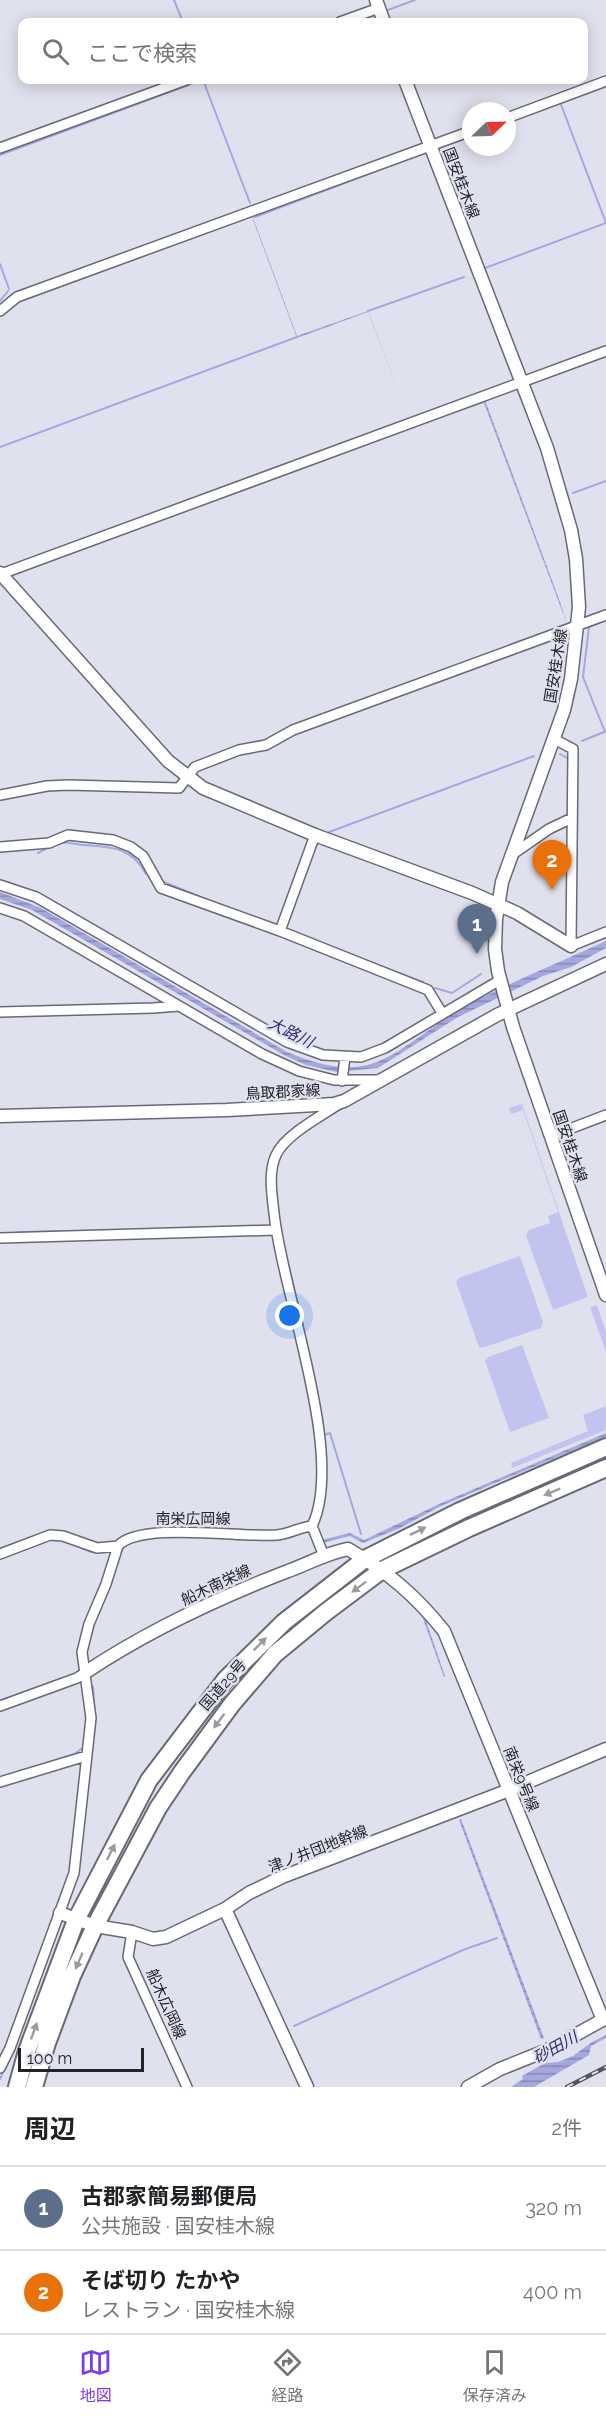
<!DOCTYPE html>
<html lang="ja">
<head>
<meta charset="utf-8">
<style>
  body { margin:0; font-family:Raleway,"Noto Sans JP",sans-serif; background:#f2f2f2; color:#202124 }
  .compass { position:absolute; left:462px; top:102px; width:54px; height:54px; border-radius:50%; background:#fff; box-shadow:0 3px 15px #0003; rotate:67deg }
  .scale { position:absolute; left:18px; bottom:15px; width:126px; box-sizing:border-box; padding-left:6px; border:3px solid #222227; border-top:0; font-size:16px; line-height:21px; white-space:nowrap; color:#222227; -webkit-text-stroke:4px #e0e1ee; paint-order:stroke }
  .you { position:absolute; left:290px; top:1316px; width:21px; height:21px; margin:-15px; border:4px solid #fff; border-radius:50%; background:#1a73e8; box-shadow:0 0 0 9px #1a73e833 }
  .badge { display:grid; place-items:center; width:39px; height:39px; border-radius:50%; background:#7c3aed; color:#fff; font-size:20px; font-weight:700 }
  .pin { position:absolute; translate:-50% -50px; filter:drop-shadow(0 2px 3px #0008) }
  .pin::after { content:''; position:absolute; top:32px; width:21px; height:18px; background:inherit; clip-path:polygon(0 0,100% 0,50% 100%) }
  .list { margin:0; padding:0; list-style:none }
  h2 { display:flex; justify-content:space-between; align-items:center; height:78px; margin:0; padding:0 24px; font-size:26px }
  h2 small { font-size:20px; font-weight:400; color:#757577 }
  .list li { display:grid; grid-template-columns:39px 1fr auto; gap:18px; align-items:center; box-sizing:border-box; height:84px; padding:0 24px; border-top:2px solid #e0e0e0 }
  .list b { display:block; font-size:22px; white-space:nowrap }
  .list p { margin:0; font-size:20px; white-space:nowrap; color:#757577 }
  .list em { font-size:20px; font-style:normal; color:#757577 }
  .icon { flex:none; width:33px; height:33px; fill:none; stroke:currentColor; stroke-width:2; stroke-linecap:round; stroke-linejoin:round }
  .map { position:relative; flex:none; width:606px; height:2087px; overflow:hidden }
  .search { position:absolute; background:#fff; box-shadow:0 3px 15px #0003; left:18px; right:18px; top:18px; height:66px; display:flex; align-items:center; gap:15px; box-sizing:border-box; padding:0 21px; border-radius:12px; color:#757577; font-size:22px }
  .sheet { height:246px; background:#fff }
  nav { display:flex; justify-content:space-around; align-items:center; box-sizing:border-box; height:84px; border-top:2px solid #e0e0e0; background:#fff; font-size:16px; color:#757577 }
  nav a { display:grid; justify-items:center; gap:3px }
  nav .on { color:#7c3aed }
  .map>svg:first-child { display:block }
  .grass { fill:#c2c4ef }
  .water { fill:url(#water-rules) }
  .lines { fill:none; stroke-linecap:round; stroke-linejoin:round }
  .stream { stroke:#a5a7df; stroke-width:2 }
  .street-casing { stroke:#686975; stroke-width:12 }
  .secondary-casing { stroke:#686975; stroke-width:15 }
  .highway-casing { stroke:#686975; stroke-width:20 }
  .street { stroke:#fff; stroke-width:9 }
  .secondary { stroke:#fff; stroke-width:12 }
  .highway { stroke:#fff; stroke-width:16 }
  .rail-casing { stroke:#53535a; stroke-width:4.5 }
  .rail { stroke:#e0e1ee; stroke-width:2; stroke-dasharray:7; stroke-linecap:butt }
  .oneway { fill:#9c9c9e }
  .labels { text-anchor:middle; stroke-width:5; stroke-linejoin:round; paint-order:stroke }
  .street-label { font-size:15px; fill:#222227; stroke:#e0e1ee }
  .water-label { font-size:16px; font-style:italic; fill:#332c6f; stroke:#e0e1ee }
</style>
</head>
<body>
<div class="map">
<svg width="606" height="2087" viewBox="0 0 606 2087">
  <defs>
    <pattern id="water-rules" width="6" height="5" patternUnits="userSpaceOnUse" patternTransform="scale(1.5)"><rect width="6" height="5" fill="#a5a7df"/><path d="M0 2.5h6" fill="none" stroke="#8688b5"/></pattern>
  </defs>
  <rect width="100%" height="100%" fill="#e0e1ee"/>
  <path class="grass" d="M522,1104L588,1297L553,1310L526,1236L529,1230L550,1223L548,1216L558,1212L523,1110L511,1114L509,1108Z
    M520,1256L543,1322L541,1328L482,1348L479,1347L456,1282L459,1278Z
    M597,1305L606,1332V1352L590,1307Z
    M522,1345L549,1418L510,1432L485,1361L488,1357Z
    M606,1406V1430L512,1468L511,1463L588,1431L583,1415Z
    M606,1456V1463L493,1512L448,1528L405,1549L403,1546L448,1522Z"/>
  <path class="water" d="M252,215L297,336L368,311L409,419L368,312L297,338L252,217L13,305L34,295Z
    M485,400L559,599L567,624L484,403L410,428Z
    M0,892L41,908L287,1052C312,1062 340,1072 367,1065C396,1059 431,1026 457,1011C505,984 556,964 606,941V948L571,967L543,976L458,1017L378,1068L337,1072L306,1065L284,1055L32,910L0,899Z
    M384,1084L378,1090C355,1103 289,1135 280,1159C273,1178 278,1205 280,1224C275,1204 270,1169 283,1151C302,1125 355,1102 384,1084Z
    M269,1223L241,1228L0,1234L20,1231L242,1227Z
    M606,1433V1436L602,1438L441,1506L400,1528L363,1543L350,1536L322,1543L321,1540L350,1533L364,1540L439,1504Z
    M400,1594L424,1615L445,1676L444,1677L422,1616Z
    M461,1819L544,2038L541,2039L459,1820Z
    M606,2035V2038L591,2046L589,2055L534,2087H511L523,2079L522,2076L545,2063L558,2062L573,2056L592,2042Z"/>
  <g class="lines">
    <path class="stream" d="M174,0L183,22
      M388,10L415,0
      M355,22L370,17
      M203,80L250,203
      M560,102L606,223
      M441,147L471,136
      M0,155L202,80
      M255,217L421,154
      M0,264L9,289
      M485,268L606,223
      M0,301L8,291
      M368,311L464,277
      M0,447L297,337
      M573,493L606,481
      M605,732L583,677L589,627L606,620
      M582,741L604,732
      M560,754L567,758
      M329,832L534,756
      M60,843C68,842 75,844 84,845C112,847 132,847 146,874
      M38,853L49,847
      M164,882L220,905
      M357,957L423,982
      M435,988L452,993L481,974
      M165,1011H181
      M283,1241L303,1326
      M322,1420L324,1435L330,1433L361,1534
      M73,1544L91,1552H101
      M352,1603L358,1599
      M93,1687L95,1717
      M19,1772L75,1754L81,1749
      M294,2026L463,1950L497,1938
      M0,2079L17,2041"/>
    <defs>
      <path id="street" d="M340,22L379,8
        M507,118L606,81
        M0,148L186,80
        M0,311L17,297L471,131
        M1,574L606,351
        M554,739L573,749L571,946L606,932
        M0,795L47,786L68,785L179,788L195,767L239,750L266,745L293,730L606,615
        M0,847L49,843L68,835L113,840L131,847L143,856L161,888L280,931L428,990L442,1013
        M510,856L549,829L572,818
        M0,885L36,897L287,1042L323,1055L361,1057L385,1048L500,980
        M0,908L24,916L262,1054L299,1071L334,1080H379
        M280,931L315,835
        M0,1012L153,1008L179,1006
        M342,1081L345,1057
        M551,1136L606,1115
        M0,1238L276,1230
        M312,1526L324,1556
        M0,1554L50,1535L63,1536L97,1548L118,1546
        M0,1706L77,1678L86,1672
        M0,1782L86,1756
        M132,1932L128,1957L187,2087
        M0,2068L10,2048L74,1873L91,1718L82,1652L89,1624L106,1584L118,1546C140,1521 242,1538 277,1535C289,1534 300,1527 312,1526C346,1455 282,1293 274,1213C272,1195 268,1172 276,1155C285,1135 321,1116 339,1104"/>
      <path id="secondary" d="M376,0L384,22
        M405,80L547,448L571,530L576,559L579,607L571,679L564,710L502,882L496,919L495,949L498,971L513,1027L606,1295
        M0,573L168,761L203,788L315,835L472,893L517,913L571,946
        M0,1116L227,1110L334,1104L344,1101L497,1015L606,964
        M86,1672C149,1630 218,1598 288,1571C308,1564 326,1553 348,1549C388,1572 415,1595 444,1631L603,2020
        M60,1913L95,1926L132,1932L153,1939L166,1937L225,1909
        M307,2087L225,1909L249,1893L282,1877L509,1790L606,1749
        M468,2087L500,2069L550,2049L606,2018"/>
      <path id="highway" d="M17,2087L27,2051L76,1920L149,1780L225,1680L284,1622L365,1559L460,1511L606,1447
        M34,2087L47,2043L72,1976L95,1926L158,1808L182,1772L232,1704L275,1654L326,1612L382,1570L469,1528L606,1468"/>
    </defs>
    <use href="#street" class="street-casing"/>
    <use href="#secondary" class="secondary-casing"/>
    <use href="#highway" class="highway-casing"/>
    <use href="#street" class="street"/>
    <use href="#secondary" class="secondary"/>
    <use href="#highway" class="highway"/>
    <defs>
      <path id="rail" d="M567,2087L606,2067"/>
    </defs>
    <use href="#rail" class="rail-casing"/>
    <use href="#rail" class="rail"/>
  </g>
  <defs><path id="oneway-solid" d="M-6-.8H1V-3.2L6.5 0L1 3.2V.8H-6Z" transform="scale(1.5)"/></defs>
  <g class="oneway">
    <use href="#oneway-solid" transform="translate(552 1492) rotate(157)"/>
    <use href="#oneway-solid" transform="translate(418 1531) rotate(-26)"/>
    <use href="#oneway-solid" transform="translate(359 1587) rotate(143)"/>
    <use href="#oneway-solid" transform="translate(260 1644) rotate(-45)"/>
    <use href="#oneway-solid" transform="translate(219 1721) rotate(127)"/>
    <use href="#oneway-solid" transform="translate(111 1852) rotate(-63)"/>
    <use href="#oneway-solid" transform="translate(79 1961) rotate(114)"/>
    <use href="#oneway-solid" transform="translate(34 2031) rotate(-70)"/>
  </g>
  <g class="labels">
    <g class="street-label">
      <text transform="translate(461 183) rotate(69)" y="5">国安桂木線</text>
      <text transform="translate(556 666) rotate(-81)" y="5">国安桂木線</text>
      <text transform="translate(283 1092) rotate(-3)" y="5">鳥取郡家線</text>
      <text transform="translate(570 1146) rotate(71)" y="5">国安桂木線</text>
      <text x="193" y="1524">南栄広岡線</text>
      <text transform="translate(216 1585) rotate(-25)" y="5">船木南栄線</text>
      <text transform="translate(223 1685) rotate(-49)" y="5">国道29号</text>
      <text transform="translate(521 1779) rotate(68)" y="5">南栄9号線</text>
      <text transform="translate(318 1849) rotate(-21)" y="5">津ノ井団地幹線</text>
      <text transform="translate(166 2004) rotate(66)" y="5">船木広岡線</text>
    </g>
    <g class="water-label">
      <text transform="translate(291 1032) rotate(26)" y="6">大路川</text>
      <text transform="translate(555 2047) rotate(-29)" y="6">砂田川</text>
    </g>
  </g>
</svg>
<svg class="compass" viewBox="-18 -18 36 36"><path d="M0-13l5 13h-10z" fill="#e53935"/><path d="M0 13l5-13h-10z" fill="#757577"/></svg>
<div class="scale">100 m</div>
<div class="you"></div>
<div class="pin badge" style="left:477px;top:954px;background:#5c6f8a">1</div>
<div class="pin badge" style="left:552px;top:890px;background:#e8710a">2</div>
<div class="search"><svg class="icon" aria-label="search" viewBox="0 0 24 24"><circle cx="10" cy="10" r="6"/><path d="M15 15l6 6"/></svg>ここで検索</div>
</div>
<section class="sheet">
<h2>周辺<small>2件</small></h2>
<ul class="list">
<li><span class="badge" style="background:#5c6f8a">1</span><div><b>古郡家簡易郵便局</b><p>公共施設 · 国安桂木線</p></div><em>320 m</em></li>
<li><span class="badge" style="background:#e8710a">2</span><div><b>そば切り たかや</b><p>レストラン · 国安桂木線</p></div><em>400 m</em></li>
</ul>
</section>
<nav>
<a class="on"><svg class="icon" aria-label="map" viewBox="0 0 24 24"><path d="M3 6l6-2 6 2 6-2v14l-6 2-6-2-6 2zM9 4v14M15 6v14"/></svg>地図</a>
<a><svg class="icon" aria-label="directions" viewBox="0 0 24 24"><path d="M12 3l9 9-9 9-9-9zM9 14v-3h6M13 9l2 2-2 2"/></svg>経路</a>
<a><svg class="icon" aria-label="saved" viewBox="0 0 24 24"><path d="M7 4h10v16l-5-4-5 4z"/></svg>保存済み</a>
</nav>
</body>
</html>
